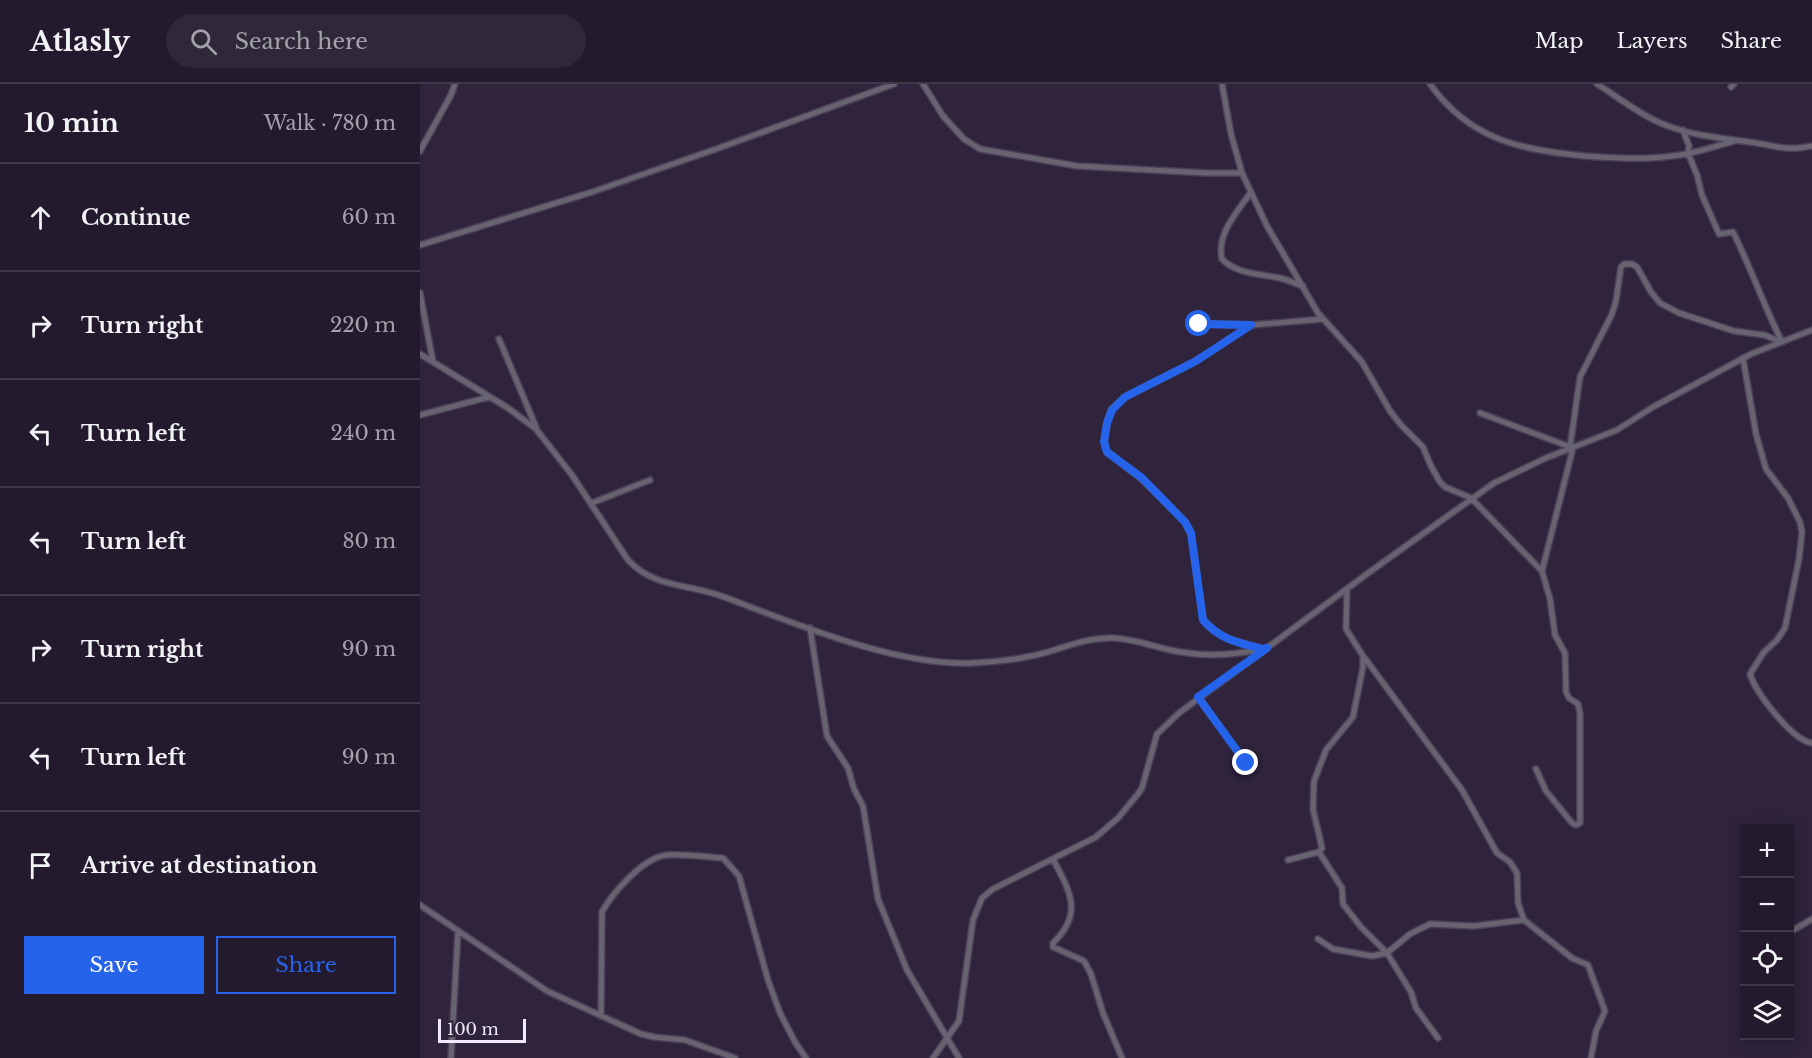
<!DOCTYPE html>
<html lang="en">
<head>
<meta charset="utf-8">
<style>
  body { margin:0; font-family:"Libre Baskerville",serif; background:#2f2839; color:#f1f3f6 }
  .controls { position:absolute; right:18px; bottom:18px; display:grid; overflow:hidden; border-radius:0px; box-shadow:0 3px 15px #0003 }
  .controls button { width:54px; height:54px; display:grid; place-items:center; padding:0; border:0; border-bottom:2px solid #403949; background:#231b2d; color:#f1f3f6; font:30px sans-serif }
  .scale { position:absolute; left:18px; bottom:15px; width:88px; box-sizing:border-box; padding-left:6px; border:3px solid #f0eafb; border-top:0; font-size:16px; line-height:21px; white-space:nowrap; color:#f0eafb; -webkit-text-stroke:4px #2f243c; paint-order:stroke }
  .stop { position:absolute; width:18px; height:18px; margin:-14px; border:4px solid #2563eb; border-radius:50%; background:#fff }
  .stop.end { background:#2563eb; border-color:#fff; box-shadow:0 2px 6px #0008 }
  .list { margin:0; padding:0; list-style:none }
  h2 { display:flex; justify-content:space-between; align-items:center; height:78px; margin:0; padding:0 24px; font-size:26px }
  h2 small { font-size:20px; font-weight:400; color:#a3a1aa }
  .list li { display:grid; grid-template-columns:39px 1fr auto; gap:18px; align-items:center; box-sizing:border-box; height:108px; padding:0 24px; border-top:2px solid #403949 }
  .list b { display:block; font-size:22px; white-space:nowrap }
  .list em { font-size:20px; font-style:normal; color:#a3a1aa }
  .actions { display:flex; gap:12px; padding:18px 24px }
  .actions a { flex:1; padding:14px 0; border:2px solid #2563eb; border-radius:0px; text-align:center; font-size:21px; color:#2563eb }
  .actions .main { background:#2563eb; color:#fff }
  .icon { flex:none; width:33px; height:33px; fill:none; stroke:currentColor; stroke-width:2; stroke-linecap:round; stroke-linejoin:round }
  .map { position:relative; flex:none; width:1392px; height:974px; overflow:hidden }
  header { display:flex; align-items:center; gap:36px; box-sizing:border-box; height:84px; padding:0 30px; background:#231b2d; border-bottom:2px solid #403949 }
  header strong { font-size:28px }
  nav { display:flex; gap:33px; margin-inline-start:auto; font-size:21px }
  .search { width:420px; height:54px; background:#2f2839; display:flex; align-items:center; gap:15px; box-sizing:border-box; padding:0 21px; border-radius:33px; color:#a3a1aa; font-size:22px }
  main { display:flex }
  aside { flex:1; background:#231b2d }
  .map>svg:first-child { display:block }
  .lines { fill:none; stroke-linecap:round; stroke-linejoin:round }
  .minor-casing { stroke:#4a4057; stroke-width:8 }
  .minor { stroke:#686370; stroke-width:5 }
  .route { stroke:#2563eb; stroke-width:8 }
</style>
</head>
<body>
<header>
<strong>Atlasly</strong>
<div class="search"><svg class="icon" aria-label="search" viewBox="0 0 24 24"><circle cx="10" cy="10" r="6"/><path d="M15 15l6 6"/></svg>Search here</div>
<nav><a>Map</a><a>Layers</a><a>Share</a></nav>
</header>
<main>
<aside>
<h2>10 min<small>Walk · 780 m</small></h2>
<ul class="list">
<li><svg class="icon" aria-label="ahead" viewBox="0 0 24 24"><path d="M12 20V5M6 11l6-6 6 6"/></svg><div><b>Continue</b></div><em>60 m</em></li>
<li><svg class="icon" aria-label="right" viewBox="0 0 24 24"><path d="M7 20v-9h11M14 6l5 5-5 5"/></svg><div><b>Turn right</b></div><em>220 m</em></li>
<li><svg class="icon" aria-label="left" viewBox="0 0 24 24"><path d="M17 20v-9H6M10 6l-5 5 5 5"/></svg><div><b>Turn left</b></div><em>240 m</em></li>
<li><svg class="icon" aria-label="left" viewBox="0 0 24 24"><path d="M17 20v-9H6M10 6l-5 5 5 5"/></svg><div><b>Turn left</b></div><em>80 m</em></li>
<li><svg class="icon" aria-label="right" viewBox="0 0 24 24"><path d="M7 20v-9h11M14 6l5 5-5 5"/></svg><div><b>Turn right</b></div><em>90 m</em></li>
<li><svg class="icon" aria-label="left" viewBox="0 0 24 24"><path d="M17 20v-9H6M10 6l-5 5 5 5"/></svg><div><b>Turn left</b></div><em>90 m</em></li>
<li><svg class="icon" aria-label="arrive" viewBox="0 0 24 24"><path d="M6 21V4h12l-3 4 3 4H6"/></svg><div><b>Arrive at destination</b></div></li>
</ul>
<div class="actions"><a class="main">Save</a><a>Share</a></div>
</aside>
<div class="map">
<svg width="1392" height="974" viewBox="0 0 1392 974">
  <rect width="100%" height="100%" fill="#2f243c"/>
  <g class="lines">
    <defs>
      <path id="minor" d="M503,0L523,32L544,55L560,65L657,82L787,89H822
        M802,0L811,50L822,89L847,142L898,229L942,278L970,327L981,341L1003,363L1011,382L1020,398L1025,403L1051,414L1122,487
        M1010,0C1050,56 1101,66 1165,72C1194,74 1223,76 1252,72C1273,70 1293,63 1314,57
        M1177,0C1199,14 1223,33 1248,42C1274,52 1302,54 1329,58C1357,61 1362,68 1392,62
        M1311,3L1314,0
        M0,67L31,11L35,0
        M831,108C818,127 796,150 802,175C816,190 841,190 860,194C868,196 876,200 883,202
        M0,161L172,108L299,64L474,0
        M0,209L13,278
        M779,240L831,241L903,235
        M831,241L776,277L705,313L691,326L687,339L684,358L687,368L722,395L765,438L771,449L783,536C800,556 816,557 840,564
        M79,255L116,343
        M0,270L88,324L116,345L152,391L208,476C232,502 263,500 295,510C308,514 320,519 333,524C396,548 485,582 552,579C578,578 603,575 628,568C651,561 670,553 694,554C717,555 739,565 761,568C789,573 815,571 842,565
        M1323,274L1336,350L1346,385L1368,414L1380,438L1382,448L1379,475L1365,544L1357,556L1344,568L1330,590C1336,609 1372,656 1392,659
        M1060,329L1153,364L1122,487L1130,515L1135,551L1145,569L1146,608L1149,614L1158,620L1160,629V739L1156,741L1152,739L1126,707L1116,685
        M0,331L69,313
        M1150,363L1160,293L1192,230L1196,217L1201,183L1204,180H1212L1217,183L1231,208L1240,219L1259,229L1314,247L1344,251L1362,258C1344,222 1331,184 1313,148L1299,150L1282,111L1277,91L1268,69L1269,62L1263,46
        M172,419L230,396
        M390,544L407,652L428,684L434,705L443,722L458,815L487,886L539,974
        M944,573L1042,706L1077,769L1090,778L1097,789L1098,819L1104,836
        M778,613L826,679
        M899,768L922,804L923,820L941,843L967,869L991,908L996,924L1018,954
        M633,775C650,808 664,829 633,859V863L664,877L671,890L683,929L702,974
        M868,776L899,768L902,764L893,725L894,697L906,666L933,633L943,583V572L926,545L927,505
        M0,821L127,907L221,950L234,953L265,956L315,974
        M1370,848L1392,835
        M898,855L913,865L952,872L967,869L990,850L1010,840L1054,842L1104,836L1152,874L1168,881L1185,927L1176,947L1171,974
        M181,932L182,828C193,808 224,773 247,771C266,770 285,773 303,774L319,792L348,896L360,929L375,958L386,974
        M31,974L38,847
        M513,974L539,937L553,836L562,814L573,805L676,753L698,734L718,710L722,704L737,650L759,629L951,487L1074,399L1126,374L1197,346L1233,323L1331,270L1392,246"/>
    </defs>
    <use href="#minor" class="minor-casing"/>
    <use href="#minor" class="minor"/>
  </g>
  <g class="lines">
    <path class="route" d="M779,240L831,241L776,277L705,313L692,326L687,339L684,358L687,368L722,394L765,438L771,449L783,536C801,556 817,558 842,565L847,564L778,613L826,679"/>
  </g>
</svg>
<div class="controls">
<button>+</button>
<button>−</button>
<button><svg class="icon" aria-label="locate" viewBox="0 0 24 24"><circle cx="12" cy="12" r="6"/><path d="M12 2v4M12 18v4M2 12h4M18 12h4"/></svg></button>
<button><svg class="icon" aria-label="layers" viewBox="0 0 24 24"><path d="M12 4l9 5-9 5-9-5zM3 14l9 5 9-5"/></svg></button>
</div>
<div class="scale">100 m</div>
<div class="stop" style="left:779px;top:240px"></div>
<div class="stop end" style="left:826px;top:679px"></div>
</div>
</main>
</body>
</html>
